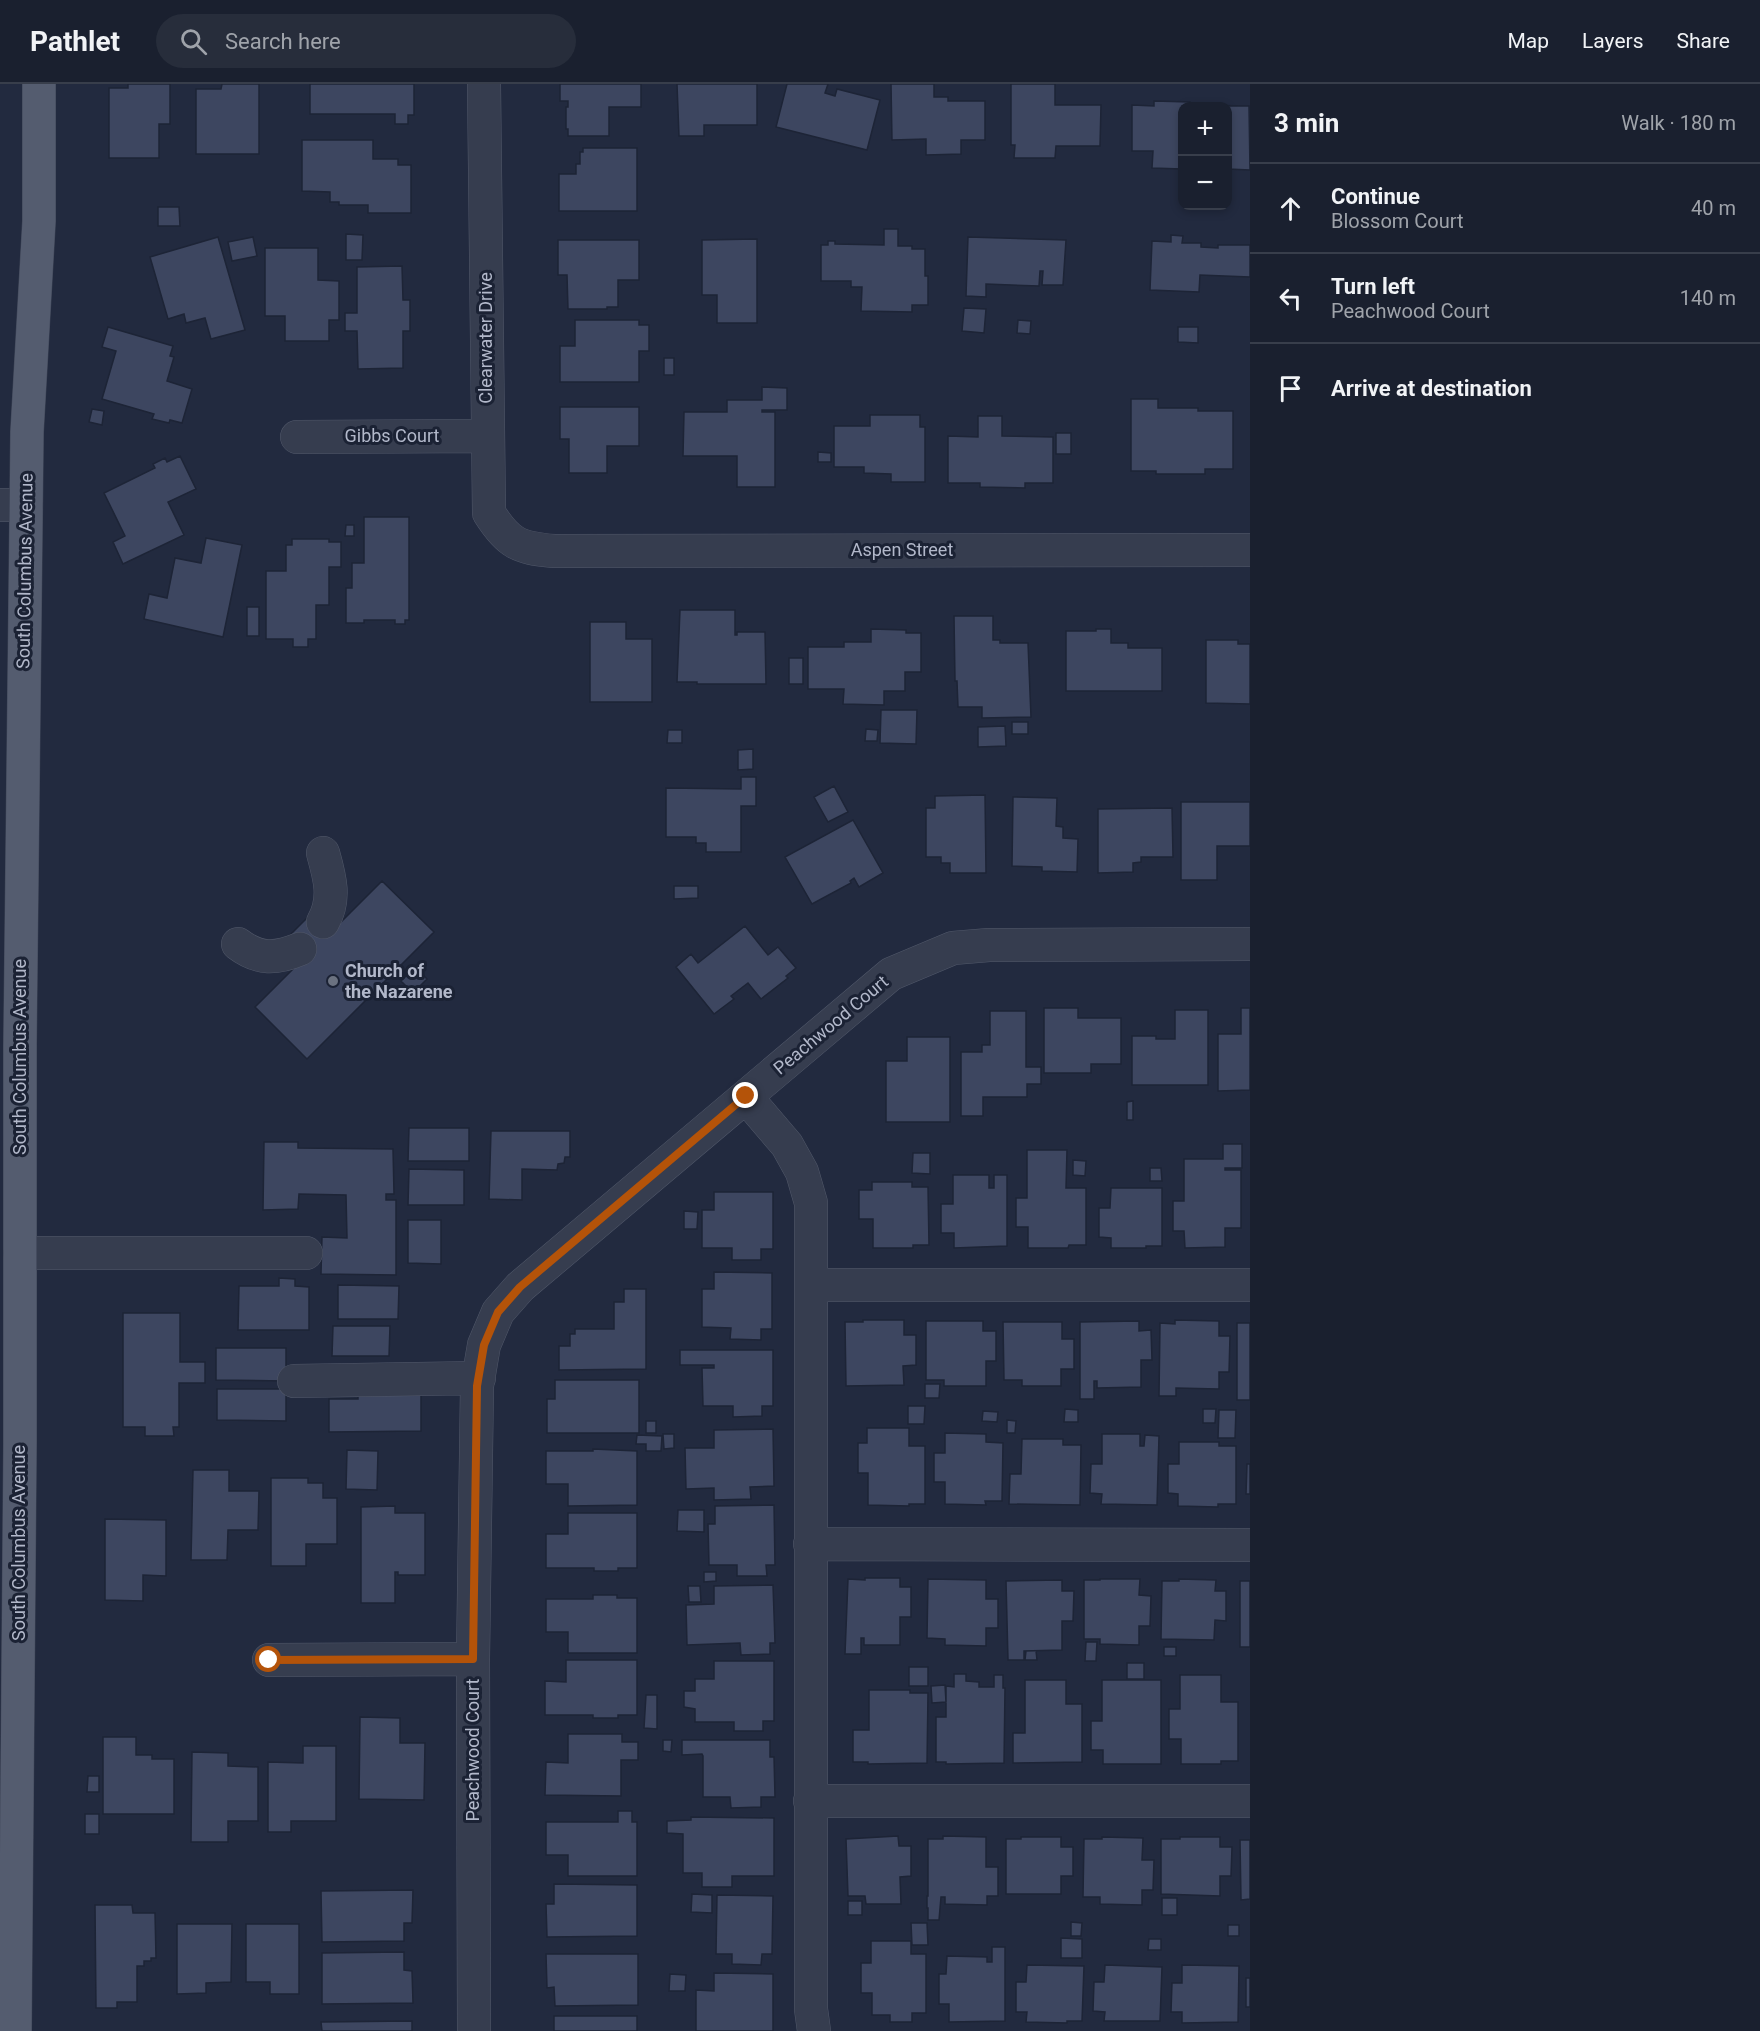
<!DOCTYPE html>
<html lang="en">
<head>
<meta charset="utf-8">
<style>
  body { margin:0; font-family:Roboto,sans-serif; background:#272d3b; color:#f1f3f6 }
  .controls { position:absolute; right:18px; top:18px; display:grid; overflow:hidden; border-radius:12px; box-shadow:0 3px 9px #0003 }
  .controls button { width:54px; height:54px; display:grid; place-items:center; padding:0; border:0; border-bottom:2px solid #383e4b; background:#1a202f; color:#f1f3f6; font:30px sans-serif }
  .stop { position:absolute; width:18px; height:18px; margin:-14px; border:4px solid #b45309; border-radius:50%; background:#fff }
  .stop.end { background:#b45309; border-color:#fff; box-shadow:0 2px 6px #0008 }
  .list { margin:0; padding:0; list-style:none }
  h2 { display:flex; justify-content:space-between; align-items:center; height:78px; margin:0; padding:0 24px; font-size:26px }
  h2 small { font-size:20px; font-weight:400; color:#9fa3aa }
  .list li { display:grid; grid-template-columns:39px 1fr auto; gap:18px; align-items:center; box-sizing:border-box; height:90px; padding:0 24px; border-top:2px solid #383e4b }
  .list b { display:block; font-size:22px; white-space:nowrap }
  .list p { margin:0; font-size:20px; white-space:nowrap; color:#9fa3aa }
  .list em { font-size:20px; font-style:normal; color:#9fa3aa }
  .icon { flex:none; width:33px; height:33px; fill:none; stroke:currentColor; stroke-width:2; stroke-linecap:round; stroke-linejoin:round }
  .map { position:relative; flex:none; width:1250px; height:1947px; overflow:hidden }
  header { display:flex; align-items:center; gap:36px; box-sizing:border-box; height:84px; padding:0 30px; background:#1a202f; border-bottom:2px solid #383e4b }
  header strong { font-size:28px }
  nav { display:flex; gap:33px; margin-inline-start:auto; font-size:21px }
  .search { width:420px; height:54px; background:#272d3b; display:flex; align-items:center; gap:15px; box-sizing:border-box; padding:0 21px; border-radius:33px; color:#9fa3aa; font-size:22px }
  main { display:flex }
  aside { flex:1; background:#1a202f }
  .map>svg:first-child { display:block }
  .building { fill:#3d4660; stroke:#1d2436; stroke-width:1.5 }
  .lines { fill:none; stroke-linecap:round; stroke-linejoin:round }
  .minor-casing { stroke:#51586a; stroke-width:34 }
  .major-casing { stroke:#3f4658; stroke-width:34 }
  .minor { stroke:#363d4f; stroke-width:33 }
  .major { stroke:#545c6f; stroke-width:33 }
  .route { stroke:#b45309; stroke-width:8 }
  .worship-dot { fill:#6b7280; stroke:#1b2234; stroke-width:2 }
  .labels { text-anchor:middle; stroke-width:6; stroke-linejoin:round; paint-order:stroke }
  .street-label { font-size:18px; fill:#b2b8ca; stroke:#1b2234 }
  .poi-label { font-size:18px; font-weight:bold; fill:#b2b8ca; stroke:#1b2234; text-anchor:start }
</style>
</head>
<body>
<header>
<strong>Pathlet</strong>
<div class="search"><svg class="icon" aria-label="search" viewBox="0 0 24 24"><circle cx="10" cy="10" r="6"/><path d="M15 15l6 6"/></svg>Search here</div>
<nav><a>Map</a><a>Layers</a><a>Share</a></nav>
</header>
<main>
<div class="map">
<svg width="1250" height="1947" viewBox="0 0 1250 1947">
  <rect width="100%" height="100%" fill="#222a3f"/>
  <path class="building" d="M128,0H170V40H159V74H109V4H128Z
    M222,0H259V70H196V5H221Z
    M310,0H414V31H408V40H395V30H310Z
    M560,0H641V23H609V52H568V45H566V23H568V17H560Z
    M677,0H757V41H704V52H679Z
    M787,0H828L825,9L835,12L837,5L880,16L867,66L776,43Z
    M891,0H934V13H948V17H985V56H961V70L926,71V55L892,56Z
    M1011,0H1055V21H1101L1100,62H1056L1055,74H1014L1015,61H1011Z
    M1154,17L1190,18V21L1249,22L1250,86L1228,85V22H1182V85L1152,84L1153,67H1132V21L1154,22Z
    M302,56H373V75H398V81H411V129H368V121H339V118H330V108L302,107Z
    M583,64H637V127H559V90H576V80H580V68H583Z
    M158,123H179L180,142H158Z
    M884,145H898V162H912V165H925V192H928V221H912V228L861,227L862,203H851V197H821V161H828V157H835V160L884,161Z
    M346,150L363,151L362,176H346Z
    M1171,151L1183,152L1182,159H1201V163L1218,164V161H1250V193L1200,191L1199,208L1150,206L1152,157L1171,158Z
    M218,153L245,246L211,255L205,234L186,239L184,230L168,235L150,173Z
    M253,153L257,172L232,177L228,158Z
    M968,153L1066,156L1063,201H1042L1043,187H1040L1039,202L986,200V213L966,212Z
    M757,155V239H717V211H702V156Z
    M558,156H639V196H618V223H607V225H568L567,191H558Z
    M265,164H318V196L339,197V236H329V257H285V232H265Z
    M402,182L403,216H410V247H403V284L358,285L357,247H345V229H357V183Z
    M964,224L986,225L984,249L962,247Z
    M575,236H639V241H649V267H639V298H560V262H575Z
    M1018,236L1031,237L1030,250L1017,249Z
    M108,243L173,262L170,272L174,273L167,297L192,305L182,339L170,336L169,339L152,335L154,330L102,315L116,267L102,263Z
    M1178,243H1198V259L1178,258Z
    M664,274H674V291H664Z
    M762,303L787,304V326H762V328H775V403H737V372H683L684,328H727V316H762Z
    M1131,315H1158V324H1198V327H1233V385H1205V390H1156V387H1131Z
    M560,323H639V362H607V389H569V355H560Z
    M92,325L104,327L102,341L89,338Z
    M870,331H920V343H925V398H891V390L864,389V383H834V342H870Z
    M978,332H1002V352L1053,353V399H1025V404L980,403V399H948V352L978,353Z
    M1056,349H1071V370H1056Z
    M818,368L831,369V378H818Z
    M180,372L196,405L168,418L184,451L123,480L113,458L125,452L104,409L155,384L153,380L165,374L167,378Z
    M364,433H409V536H405V540H395V536H364V539H346V504H352V479H364Z
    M346,441H354V452H345Z
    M206,454L242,461L223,553L144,535L149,510L167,514L175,474L201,479Z
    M292,455H329V458H341V483H329V521H316V555H308V563H293V555H266V487H286V461H292Z
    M247,523H259V552H247Z
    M680,526H735V551H737V548H765L766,600H697V598H677Z
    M954,532H993V556H1000V559H1028L1031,633L982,634V623H958L957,597H955Z
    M590,538H626V555H652V618H590Z
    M871,545L906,546V549H921V588H905V607H884V621L843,620L844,605H808V563H844V558H871Z
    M1096,545H1111V559H1128V564H1162V607H1066V547H1096Z
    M1206,556H1238V560H1250V620L1206,619Z
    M789,574H803V600H789Z
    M881,626H917L916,660L880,659Z
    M1012,638H1028V650H1012Z
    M1005,642L1006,662L978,663V643Z
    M866,645L878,646L877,657H865Z
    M668,646H682V659H667Z
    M753,665V685L738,686V666Z
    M741,693H756V722H741V768H706V759H696V753H666V704L741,705Z
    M834,702L848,728L828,738L814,713Z
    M985,711L986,789H950V779H941V773H926V724H935V712Z
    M1013,713L1057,714L1056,742L1063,743V754L1078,755L1077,788L1042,787V783L1012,782Z
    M1181,718H1250V762H1217V796H1181Z
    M1172,724L1173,773H1141V778L1133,779V788L1098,789V725Z
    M853,736L883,789L859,803L854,794L850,797L851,799L812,820L785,773Z
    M382,797L434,848L307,975L255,923L307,871L288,853L313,828L332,847Z
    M674,802H698V814L674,815Z
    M745,842L768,871L778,863L796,884L786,892L788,894L761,915L748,899L731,912L734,915L714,930L676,883L691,870L698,879Z
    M415,883L427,895L413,909L401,897Z
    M1044,924H1078V934H1121V980H1091V989H1044Z
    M1241,924H1250V1006L1218,1007V950H1241Z
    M1175,926H1208V1001H1132V952H1156V955H1175Z
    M990,927H1026V983H1041V1000H1027V1013H983V1032H961V968H982V961H990Z
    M907,953H950V1038H886V977H907Z
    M1133,1017V1036H1127V1018Z
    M409,1044H469V1077H408Z
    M491,1047H570V1073H565L564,1079L558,1080L557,1086L522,1085V1116L489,1115Z
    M264,1058H298V1064L393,1065L394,1110H386V1116H396V1191L321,1190L322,1153L347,1154L346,1111L299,1110L298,1125L263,1126Z
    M1223,1060H1242V1084H1225V1086H1241V1144H1225V1163L1185,1164L1184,1147H1173V1117H1184V1075H1223Z
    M1027,1066H1067L1066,1104H1086V1161H1069L1068,1164H1028V1143H1016V1114H1027Z
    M913,1069H930V1090L912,1089Z
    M1073,1076L1086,1077L1085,1092L1073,1091Z
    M1150,1084H1161L1162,1097H1150Z
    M409,1085L464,1086V1121H408Z
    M953,1091H989V1104H994V1091H1007V1162L954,1164V1149H941V1120H953Z
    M872,1098H912V1103H928L929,1161H913V1164H873V1135H859V1106H872Z
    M1111,1104H1162V1162H1146V1164H1111V1154L1099,1153V1124H1110Z
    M714,1108H773V1165H761V1176H732V1164H702V1126H714Z
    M684,1127L698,1128L697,1145H684Z
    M408,1136H441V1180L408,1179Z
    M714,1188L772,1189V1245H761V1256L730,1255L731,1244L702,1243V1205H714Z
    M279,1194L295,1195V1202L309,1203V1246H238L239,1202H279Z
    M338,1201L399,1202L398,1235H338Z
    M624,1205H646V1285L559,1286V1262H570V1250H575V1245H614V1218H624Z
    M123,1229H180V1278H205V1299H179V1343H173L174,1352H145V1343H123Z
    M863,1236H904V1251H916V1281L903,1282L904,1301L846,1302L845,1238H863Z
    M1175,1236L1219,1237V1252H1230L1229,1288H1219V1305L1176,1304V1312H1159L1160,1239L1175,1240Z
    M926,1237H983V1247H996V1277H986V1302H944V1296H926Z
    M1139,1237V1247L1151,1246L1152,1276H1141V1303L1097,1304V1297H1094V1315H1080V1238Z
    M1003,1238H1062V1255H1074V1285H1061V1302H1022V1296H1004Z
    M1237,1239H1250V1316H1237Z
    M333,1242H390L389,1272H332Z
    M216,1264H286V1297L216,1296Z
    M680,1266H773V1322H762V1332L733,1333V1322H703L702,1284H714V1281H680Z
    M555,1296H639V1349H547V1315H555Z
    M925,1300H940L939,1314H925Z
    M217,1305H286V1337L217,1336Z
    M358,1309H421V1347L329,1348V1315H358Z
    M908,1322H925L924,1340H908Z
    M1065,1325L1078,1326V1338H1064Z
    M1203,1325H1216L1215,1339H1203Z
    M1219,1326H1236L1235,1354H1218Z
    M983,1327L998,1328L997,1338L982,1337Z
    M1007,1336L1016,1337L1015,1349H1007Z
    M646,1337H656V1349H646Z
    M867,1344H909V1362H925V1420H909V1422L868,1421V1389H858V1359H867Z
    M773,1345L774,1402L750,1403L751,1415L714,1416V1404L686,1405L685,1364H714V1346Z
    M945,1349L986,1350V1358L1003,1359L1002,1417H985L986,1421L945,1420V1398H934V1369H945Z
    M663,1350H674V1364L664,1365Z
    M1102,1350H1140V1362H1144L1145,1351L1159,1352L1157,1421L1101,1420L1102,1410L1090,1409L1091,1380H1102Z
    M637,1351L662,1352L661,1367H646V1360H636Z
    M1022,1355H1063V1361H1081L1080,1421L1009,1420L1010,1390H1021Z
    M1179,1358H1219V1362H1236V1420H1218V1423L1178,1422V1410L1168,1409V1380H1179Z
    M593,1365L637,1367V1421L568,1422V1400H546V1367H593Z
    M347,1366L378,1367L377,1406L346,1405Z
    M1247,1380H1250V1410H1246Z
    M193,1386H229V1407H259L258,1446H228L227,1476H191Z
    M271,1394H308V1399H323V1414H337V1460H306V1482H271Z
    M774,1421L775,1481H766L767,1492H737V1481H709L708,1440H715V1422Z
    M395,1422V1429H425V1491H398V1488H395V1519H361V1423Z
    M678,1426H704V1448L677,1447Z
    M568,1429H637V1484H618V1487H594V1484H546V1450H568Z
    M105,1435L166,1436V1492L143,1491V1517L105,1516Z
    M704,1488H716V1497L704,1498Z
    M865,1494H900V1503H911V1533H900V1561H864V1554H861V1570H845L848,1495L865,1496Z
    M928,1495L986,1496V1515H998V1544H986V1562L945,1561V1555L927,1554Z
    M1100,1495H1140L1139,1511L1151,1512L1150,1542H1139V1561L1100,1560V1555H1084V1496H1100Z
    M1179,1495L1216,1496L1215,1507H1226V1537L1215,1536L1214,1556L1161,1555L1162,1497H1179Z
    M1062,1496V1507H1074L1073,1537H1062V1566L1024,1567V1576H1008L1006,1497Z
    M1240,1497H1250V1563H1240Z
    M773,1501L775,1559H770V1570L741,1571L740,1559L687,1561L686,1521L714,1520V1502Z
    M688,1502H700L701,1518H689Z
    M593,1511H617V1514H637V1569H568V1548H546V1515H593Z
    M1086,1558H1097L1096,1577H1085Z
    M1164,1563H1176V1572H1164Z
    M1026,1567H1036L1037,1576H1025Z
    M566,1576H637V1631H618V1634H593V1631H545V1597L566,1598Z
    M714,1577H774V1637H763V1647H734V1638H695V1625L684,1623V1607H695V1595H714Z
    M1127,1579H1144V1595H1127Z
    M909,1583H928V1602H909Z
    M954,1590H966V1597L979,1598V1603H994V1591H1003V1604H1005L1004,1679L946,1680V1678H936V1633H946V1602L954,1603Z
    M1180,1591H1221V1618H1238V1677H1221V1680H1181V1655H1169V1625H1180Z
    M1025,1596H1066V1620H1082V1678L1013,1679V1649H1025Z
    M1102,1596H1161V1680H1103V1666H1091V1637H1102Z
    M945,1601L946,1618L932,1619L931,1602Z
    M869,1606H910V1609H928L927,1679L868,1680V1678H853V1646H869Z
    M646,1611H657V1645L644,1644Z
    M360,1633L400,1634V1659H425L424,1716L359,1715Z
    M568,1650H622V1658H638V1676H621V1712L545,1711L546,1678L568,1679Z
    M103,1653H136V1671H152V1675H174V1730H103Z
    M663,1656H672L671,1668L663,1667Z
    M682,1656H770V1673H774L775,1713H761V1723L731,1724L730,1713H703V1672L702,1670L682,1671Z
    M303,1662H336V1737H291V1748H268V1678L303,1679Z
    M192,1668L228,1669V1682L258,1683V1737H228V1758H191Z
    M88,1692H99V1708H87Z
    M618,1727H632V1738H637V1792H568V1771H546V1738H618Z
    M85,1730H99V1750H85Z
    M691,1733L774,1734V1792H732V1803H702V1789H683V1750L667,1749V1737L691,1736Z
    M898,1752L899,1762H911V1792L900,1793L901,1820H866L865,1812H848L846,1755Z
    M943,1752L986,1753V1783H998V1812H987V1821L945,1820V1813H941L939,1836H928V1824H927V1812H928V1755H943Z
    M1021,1753H1061V1763H1073V1792H1061V1810H1006V1755H1021Z
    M1102,1753L1143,1754L1142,1776H1154L1153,1806H1142V1821L1100,1820V1813H1083L1084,1755H1102Z
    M1180,1753H1220V1763H1232L1231,1792H1220V1812L1161,1810V1755H1180Z
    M1240,1756H1250V1815L1241,1816Z
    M554,1800L637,1801V1852L547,1853L546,1820H554Z
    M413,1806L412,1839H404V1857L322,1858L321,1807Z
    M692,1810L712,1811V1829L691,1828Z
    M717,1811L773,1812L772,1870H762L761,1881L732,1880V1870H716Z
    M1162,1814H1177V1831H1162Z
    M848,1817H862V1831H848Z
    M95,1821H132L133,1829H155L156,1874H151V1877H144V1882H137V1918H117V1924H96Z
    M1071,1838L1082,1839L1081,1852H1071Z
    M911,1839H927L928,1861H912Z
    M177,1840H232L231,1898L206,1899V1909L177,1910Z
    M246,1840H299V1910H270V1898H246Z
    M1228,1841H1239V1852H1228Z
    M1061,1854L1082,1855V1874H1061Z
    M1149,1855H1161V1866H1148Z
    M871,1857H911V1870H926V1929H912V1938H890V1931H872V1909H861V1879H871Z
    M992,1863H1005V1937L949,1938V1920H939V1890H946L947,1872L987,1873V1878H992Z
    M404,1868V1886L412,1887L413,1919L322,1920V1869Z
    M546,1870H638V1921L555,1922L554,1903L547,1904Z
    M1027,1881L1084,1882L1082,1937H1067V1939L1026,1938L1027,1928H1016V1898H1026Z
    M1105,1881L1162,1883L1160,1937H1104L1105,1928L1093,1927L1094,1898H1104Z
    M1182,1881L1239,1882L1238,1938L1182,1939V1928H1171L1172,1899H1182Z
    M714,1889L773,1890V1947H696V1906L714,1907Z
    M670,1890L686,1891L685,1907H669Z
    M1246,1894H1250V1923H1246Z
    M554,1932H637V1947H554Z
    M412,1937V1947H322L321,1938Z"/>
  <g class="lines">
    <defs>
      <path id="minor" d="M484,0L489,429C508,459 518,464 554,467L1250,466
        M297,353L487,352
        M0,421H26
        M323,769C330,794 336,815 323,838
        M238,860C259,876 276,875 300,865
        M746,1013L787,1061L802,1088L811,1119V1925L814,1947
        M20,1169H306
        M811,1201H1250
        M294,1297L479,1294
        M810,1460L1250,1461
        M269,1576L473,1575
        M810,1717H1250
        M474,1947L473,1575L477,1302L484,1261L498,1228L520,1203L891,890L953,864L989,861L1250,860"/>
      <path id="major" d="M15,1947L20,1359V961L27,348L39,137V0"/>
    </defs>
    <use href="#minor" class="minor-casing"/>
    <use href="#major" class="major-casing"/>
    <use href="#minor" class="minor"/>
    <use href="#major" class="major"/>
  </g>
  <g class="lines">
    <path class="route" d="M269,1576L473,1575L477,1302L484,1261L498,1228L520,1203L746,1012"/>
  </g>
  <circle class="worship-dot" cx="333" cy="897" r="6"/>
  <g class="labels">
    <g class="street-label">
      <text transform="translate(486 254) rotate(-90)" y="6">Clearwater Drive</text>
      <text x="392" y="358">Gibbs Court</text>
      <text x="902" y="472">Aspen Street</text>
      <text transform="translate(25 487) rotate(-89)" y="6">South Columbus Avenue</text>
      <text transform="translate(831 941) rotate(-40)" y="6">Peachwood Court</text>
      <text transform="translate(20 973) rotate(-90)" y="6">South Columbus Avenue</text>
      <text transform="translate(19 1459) rotate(-90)" y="6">South Columbus Avenue</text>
      <text transform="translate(473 1666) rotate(-90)" y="6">Peachwood Court</text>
    </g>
    <g class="poi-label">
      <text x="345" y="893">Church of<tspan x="345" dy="21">the Nazarene</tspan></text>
    </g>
  </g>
</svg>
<div class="controls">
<button>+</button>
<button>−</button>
</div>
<div class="stop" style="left:269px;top:1576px"></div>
<div class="stop end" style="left:746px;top:1012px"></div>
</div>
<aside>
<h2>3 min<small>Walk · 180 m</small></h2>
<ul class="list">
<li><svg class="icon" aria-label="ahead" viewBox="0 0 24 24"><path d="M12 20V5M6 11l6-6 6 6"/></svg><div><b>Continue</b><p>Blossom Court</p></div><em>40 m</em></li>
<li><svg class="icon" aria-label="left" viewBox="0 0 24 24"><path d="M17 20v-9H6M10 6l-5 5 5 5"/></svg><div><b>Turn left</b><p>Peachwood Court</p></div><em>140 m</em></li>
<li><svg class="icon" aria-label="arrive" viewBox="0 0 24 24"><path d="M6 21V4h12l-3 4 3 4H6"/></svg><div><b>Arrive at destination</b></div></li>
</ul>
</aside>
</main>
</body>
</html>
